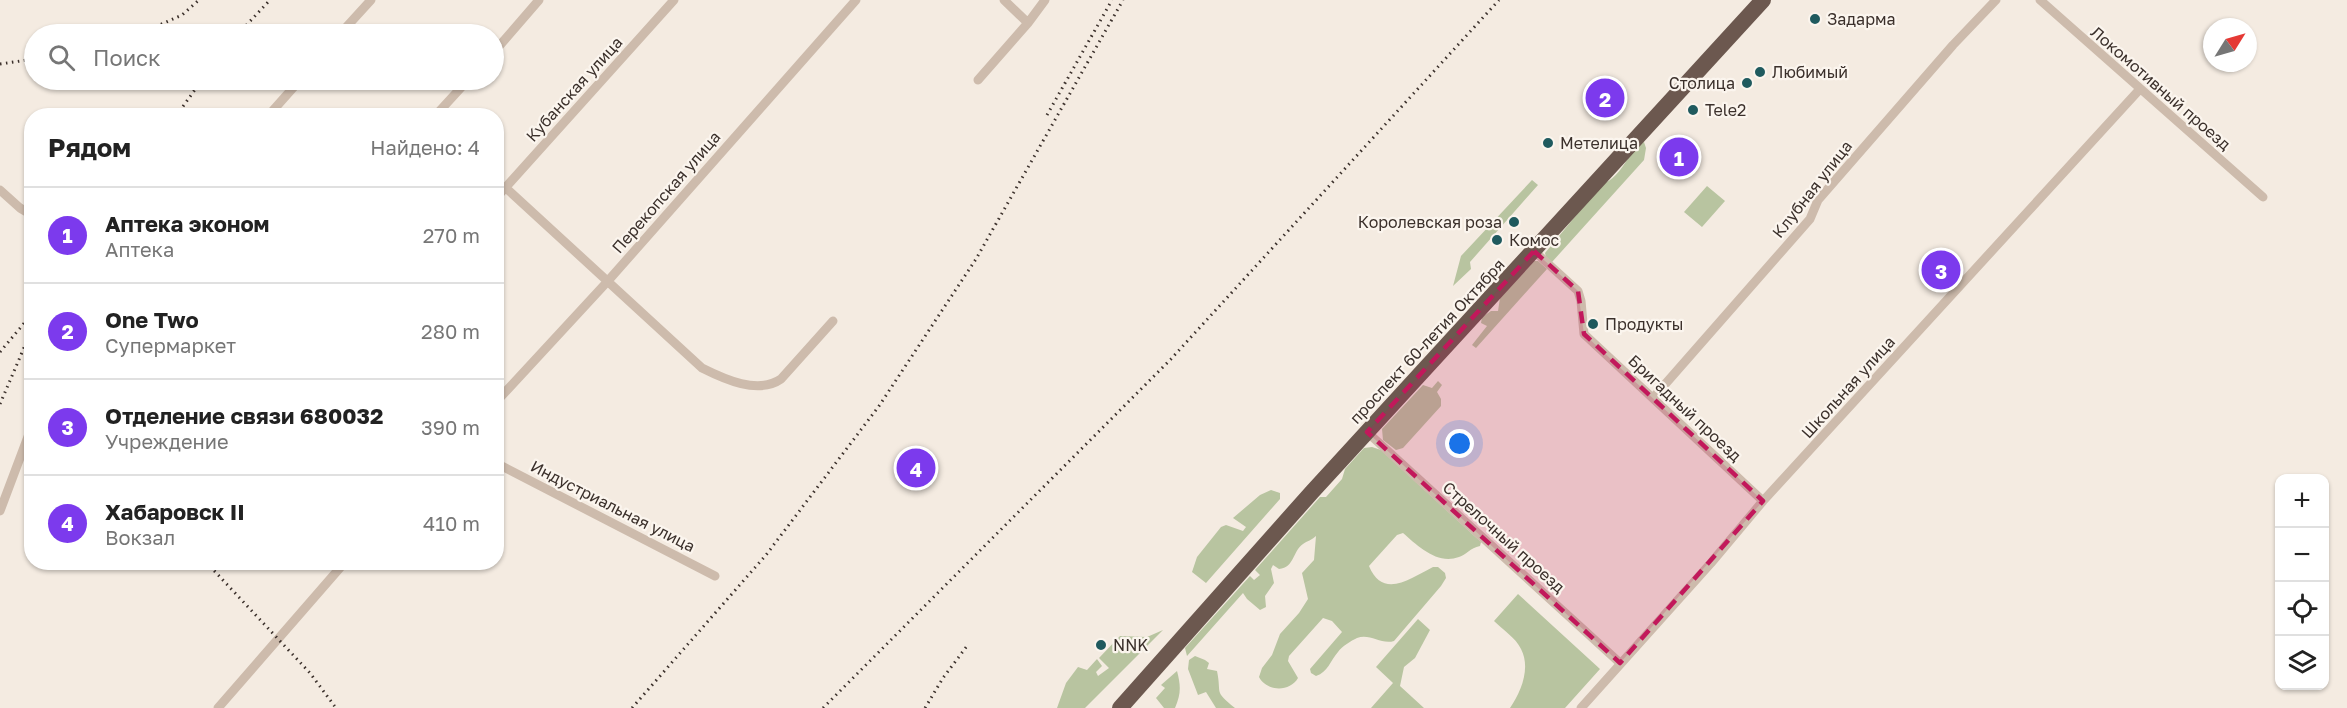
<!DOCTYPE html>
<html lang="ru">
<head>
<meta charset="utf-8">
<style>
  body { margin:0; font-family:"Golos Text",sans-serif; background:#f2f2f2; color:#222 }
  .controls { position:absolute; right:18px; bottom:18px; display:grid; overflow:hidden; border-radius:12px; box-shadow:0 2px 4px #0004 }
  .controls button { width:54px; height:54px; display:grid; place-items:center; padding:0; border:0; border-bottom:2px solid #e0e0e0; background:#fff; color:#222; font:30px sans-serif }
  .compass { position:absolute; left:2203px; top:18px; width:54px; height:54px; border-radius:50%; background:#fff; box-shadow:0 2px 4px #0004; rotate:53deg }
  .you { position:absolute; left:1460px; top:444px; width:21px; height:21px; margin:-15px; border:4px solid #fff; border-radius:50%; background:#1a73e8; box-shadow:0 0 0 9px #1a73e833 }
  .badge { display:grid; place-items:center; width:39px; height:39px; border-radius:50%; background:#7c3aed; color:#fff; font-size:20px; font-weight:700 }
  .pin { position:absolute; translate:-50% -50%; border:3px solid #fff; box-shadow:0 2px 6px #0006 }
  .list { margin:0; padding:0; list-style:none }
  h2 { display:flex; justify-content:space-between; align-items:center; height:78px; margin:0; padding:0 24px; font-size:26px }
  h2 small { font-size:20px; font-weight:400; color:#767676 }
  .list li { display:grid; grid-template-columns:39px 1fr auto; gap:18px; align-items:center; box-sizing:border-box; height:96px; padding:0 24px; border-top:2px solid #e0e0e0 }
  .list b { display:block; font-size:22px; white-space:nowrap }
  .list p { margin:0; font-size:20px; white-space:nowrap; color:#767676 }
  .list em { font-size:20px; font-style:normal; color:#767676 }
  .icon { flex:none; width:33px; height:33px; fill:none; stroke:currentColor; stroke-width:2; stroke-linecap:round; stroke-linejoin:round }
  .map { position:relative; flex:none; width:2347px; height:708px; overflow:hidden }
  .search { position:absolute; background:#fff; box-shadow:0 2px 4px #0004; left:24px; top:24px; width:480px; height:66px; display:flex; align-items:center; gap:15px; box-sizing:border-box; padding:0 21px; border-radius:33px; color:#767676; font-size:22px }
  .panel { position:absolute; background:#fff; box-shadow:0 2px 4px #0004; left:24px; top:108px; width:480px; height:462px; border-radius:24px }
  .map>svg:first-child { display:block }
  .green { fill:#b8c4a0 }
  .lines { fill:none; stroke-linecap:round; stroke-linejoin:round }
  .minor { stroke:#cdbbac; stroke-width:9 }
  .trunk { stroke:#6c584f; stroke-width:16 }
  .rail { stroke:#3b302b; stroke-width:3; stroke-dasharray:1.5 4.5; stroke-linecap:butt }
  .marked { fill:#c2185b; fill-opacity:0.2; stroke:#c2185b; stroke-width:4.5; stroke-dasharray:12 8; stroke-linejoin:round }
  .poi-dot { fill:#1f5a5e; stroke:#fbf5ee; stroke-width:2 }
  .labels { text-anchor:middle; stroke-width:4.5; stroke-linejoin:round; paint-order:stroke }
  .poi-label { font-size:16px; fill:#3b302b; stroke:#fbf5ee; text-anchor:start }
  .street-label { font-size:16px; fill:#3b302b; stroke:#fbf5ee }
</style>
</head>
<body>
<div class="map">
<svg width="2347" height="708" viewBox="0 0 2347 708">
  <rect width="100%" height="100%" fill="#f4ebe1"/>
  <path class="green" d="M1644,142L1646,148L1644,160L1552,262L1546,257L1545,253L1602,184C1624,177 1628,148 1644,142Z
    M1532,180L1538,185L1470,262L1471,269L1453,286L1461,256Z
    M1707,186L1725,201L1702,227L1684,212Z
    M1534,261H1538L1547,269L1476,348L1472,345L1487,326L1481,323L1482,317L1491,311H1498L1500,298Z
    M1438,381L1442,385L1437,392L1441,399V406L1403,448L1396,450L1383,440L1382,429L1423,385L1432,388Z
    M1372,447L1381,450L1481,542L1480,546C1470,548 1466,555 1459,557C1437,565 1418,546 1403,533L1397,535L1369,566C1383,600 1411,578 1433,567H1438L1445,573L1446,578L1441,586L1394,641C1381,645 1370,633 1357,638C1351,641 1342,646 1338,652C1330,661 1328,672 1316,676L1311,673L1310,669L1342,632L1332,621L1323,618L1289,656L1288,661L1298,678C1290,692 1267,692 1259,677L1262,668L1272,655L1280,634L1299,613L1308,599L1302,573L1314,560L1316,536C1312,540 1307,541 1303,544C1292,552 1295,567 1279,569L1273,565L1271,569L1274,583L1265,596L1266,607L1260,610L1247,599L1243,593L1187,656L1185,648L1250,576L1254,580L1260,575L1255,570L1320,497H1326L1342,479L1345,469L1364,448Z
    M1271,490L1280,493V499L1206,583L1192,572L1197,557L1221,527L1226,525L1243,531L1246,527L1233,518L1260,495Z
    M1518,594L1600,669L1565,708H1510C1521,692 1531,668 1521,649C1516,638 1502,629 1494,621Z
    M1418,619L1430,630L1415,658L1404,667L1400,686L1424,708H1371L1393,683L1376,667Z
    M1163,630L1085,708H1057L1066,683L1078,667L1087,670L1097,659L1102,666L1096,672L1098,676L1109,668L1099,658L1120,636L1147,637Z
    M1195,656L1205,660L1209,663L1207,669L1217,671C1222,695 1213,690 1235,708H1216L1206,692L1198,695L1188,669L1189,660Z
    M1177,671C1181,686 1181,694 1175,708H1164L1156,698L1165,688L1161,685Z"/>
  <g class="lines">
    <path class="minor" d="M1004,0L1028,23
      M2040,0L2263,197
      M340,34L371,0
      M494,52L539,0
      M978,80L1028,23L1045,0
      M268,116L300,80
      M435,116L468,80
      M506,188L702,368C724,379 758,395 781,379L833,321
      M0,190L20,208L32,215
      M496,198L674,0
      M1534,251L1578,291L1581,301L1584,334L1763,501
      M1653,398L1810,219L1818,200L1953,45L1996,0
      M496,402L607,282L856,0
      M1367,432L1620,663
      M496,463L715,576
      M0,511L32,426
      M218,708L345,562
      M1581,708L1711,563L1763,501L2140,89"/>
    <path class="trunk" d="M1120,708L1312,492L1763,0"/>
    <path class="rail" d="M139,34L182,15L199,0
      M238,34L270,0
      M0,64L34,59
      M1047,115L1112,0
      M176,116L202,80
      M0,352L31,315
      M0,404L32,329
      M206,562L310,673L336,708
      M632,708L766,555L879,406L976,259L1123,0
      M823,708L1171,359L1499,0
      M925,708L943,678L967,646"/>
  </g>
  <path class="marked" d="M1534,251L1578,291L1584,334L1763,501L1620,663L1367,432Z"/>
  <g class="poi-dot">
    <circle cx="1815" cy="19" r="6"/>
    <circle cx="1760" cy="72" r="6"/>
    <circle cx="1747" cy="83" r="6"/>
    <circle cx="1693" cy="110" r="6"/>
    <circle cx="1548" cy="143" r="6"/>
    <circle cx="1514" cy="222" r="6"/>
    <circle cx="1497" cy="240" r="6"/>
    <circle cx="1593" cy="324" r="6"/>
    <circle cx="1101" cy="645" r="6"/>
  </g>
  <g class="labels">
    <g class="poi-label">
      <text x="1827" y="25">Задарма</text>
      <text x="1772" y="78">Любимый</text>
      <text x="1735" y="89" text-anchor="end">Столица</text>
      <text x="1705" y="116">Tele2</text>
      <text x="1560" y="149">Метелица</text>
      <text x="1502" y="228" text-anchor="end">Королевская роза</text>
      <text x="1509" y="246">Комос</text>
      <text x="1605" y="330">Продукты</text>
      <text x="1113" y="651">NNK</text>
    </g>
    <g class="street-label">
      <text transform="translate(2161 88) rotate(41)" y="6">Локомотивный проезд</text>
      <text transform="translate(574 89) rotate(-48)" y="6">Кубанская улица</text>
      <text transform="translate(1812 189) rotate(-52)" y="6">Клубная улица</text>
      <text transform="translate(666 192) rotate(-49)" y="6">Перекопская улица</text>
      <text transform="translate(1427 341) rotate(-47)" y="6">проспект 60-летия Октября</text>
      <text transform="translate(1848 387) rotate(-48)" y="6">Школьная улица</text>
      <text transform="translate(1685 408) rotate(43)" y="6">Бригадный проезд</text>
      <text transform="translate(613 506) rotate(27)" y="6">Индустриальная улица</text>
      <text transform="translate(1504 537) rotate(42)" y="6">Стрелочный проезд</text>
    </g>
  </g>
</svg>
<div class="controls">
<button>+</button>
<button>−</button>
<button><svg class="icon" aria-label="locate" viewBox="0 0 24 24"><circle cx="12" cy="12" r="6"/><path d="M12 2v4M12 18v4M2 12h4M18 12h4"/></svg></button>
<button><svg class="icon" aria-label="layers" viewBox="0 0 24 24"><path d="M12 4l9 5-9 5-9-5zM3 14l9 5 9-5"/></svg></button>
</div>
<svg class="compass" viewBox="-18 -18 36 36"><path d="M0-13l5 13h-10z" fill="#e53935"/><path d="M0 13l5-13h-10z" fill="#767676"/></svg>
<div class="you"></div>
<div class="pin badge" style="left:1679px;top:157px">1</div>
<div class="pin badge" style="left:1605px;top:98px">2</div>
<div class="pin badge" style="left:1941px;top:270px">3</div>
<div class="pin badge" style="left:916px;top:468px">4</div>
<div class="search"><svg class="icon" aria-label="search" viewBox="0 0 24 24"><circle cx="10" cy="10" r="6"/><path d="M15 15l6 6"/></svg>Поиск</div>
<section class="panel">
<h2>Рядом<small>Найдено: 4</small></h2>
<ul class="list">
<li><span class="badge">1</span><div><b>Аптека эконом</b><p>Аптека</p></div><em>270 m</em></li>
<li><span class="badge">2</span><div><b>One Two</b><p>Супермаркет</p></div><em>280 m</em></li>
<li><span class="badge">3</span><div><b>Отделение связи 680032</b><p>Учреждение</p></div><em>390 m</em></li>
<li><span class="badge">4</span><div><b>Хабаровск II</b><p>Вокзал</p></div><em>410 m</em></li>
</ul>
</section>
</div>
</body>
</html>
